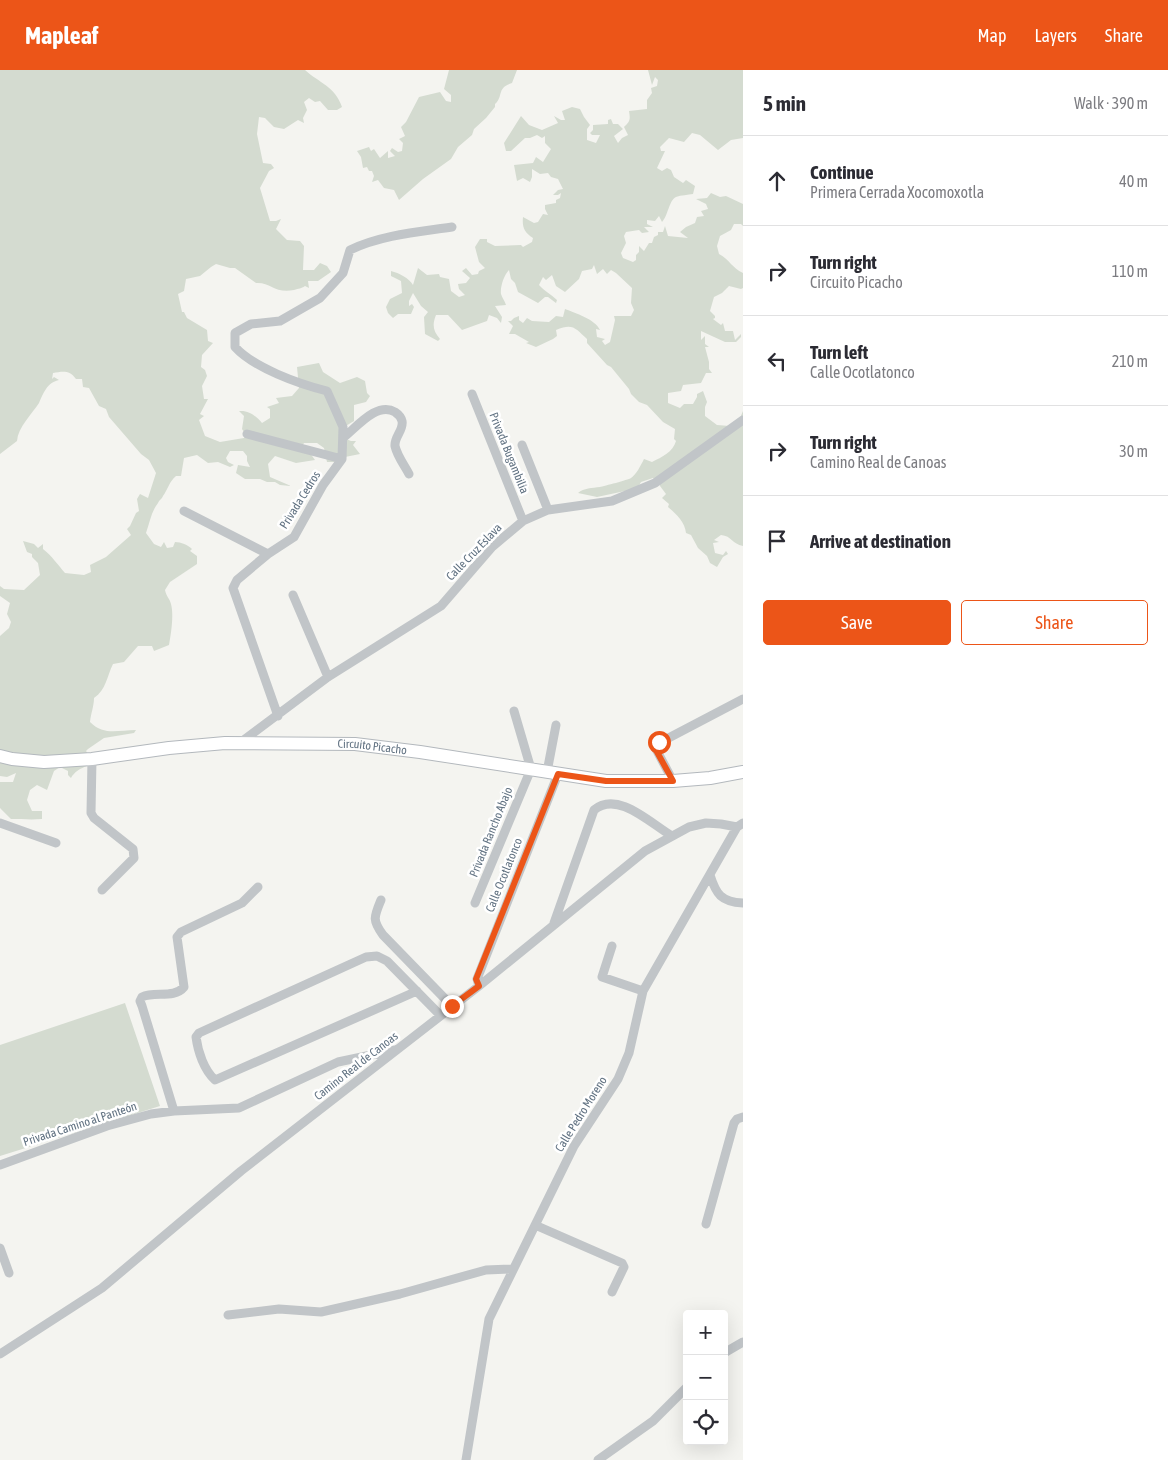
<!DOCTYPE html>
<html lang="en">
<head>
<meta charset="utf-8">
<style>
  body { margin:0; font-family:"Asap Condensed",sans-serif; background:#f2f2f3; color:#2b2b33 }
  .controls { position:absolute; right:15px; bottom:15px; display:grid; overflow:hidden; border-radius:5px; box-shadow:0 5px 20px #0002 }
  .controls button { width:45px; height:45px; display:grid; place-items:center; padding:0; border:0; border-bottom:1px solid #e1e1e2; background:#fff; color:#2b2b33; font:25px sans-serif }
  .stop { position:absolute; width:15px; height:15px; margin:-11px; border:4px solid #ec5518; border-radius:50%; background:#fff }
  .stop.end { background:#ec5518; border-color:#fff; box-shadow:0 1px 5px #0008 }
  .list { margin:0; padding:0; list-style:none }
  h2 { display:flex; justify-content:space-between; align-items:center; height:65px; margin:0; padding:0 20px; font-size:21px }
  h2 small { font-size:16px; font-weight:400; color:#7c7c81 }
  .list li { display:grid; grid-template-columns:32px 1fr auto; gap:15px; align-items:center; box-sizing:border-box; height:90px; padding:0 20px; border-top:1px solid #e1e1e2 }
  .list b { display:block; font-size:19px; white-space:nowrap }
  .list p { margin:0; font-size:16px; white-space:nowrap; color:#7c7c81 }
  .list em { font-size:16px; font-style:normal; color:#7c7c81 }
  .actions { display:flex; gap:10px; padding:15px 20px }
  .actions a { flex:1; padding:11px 0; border:1px solid #ec5518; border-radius:5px; text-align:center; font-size:18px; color:#ec5518 }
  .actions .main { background:#ec5518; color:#fff }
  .icon { flex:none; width:28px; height:28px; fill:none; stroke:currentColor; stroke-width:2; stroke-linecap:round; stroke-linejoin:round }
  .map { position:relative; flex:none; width:743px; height:1390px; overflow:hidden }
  header { display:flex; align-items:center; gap:30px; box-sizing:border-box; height:70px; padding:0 25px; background:#ec5518; color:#fff }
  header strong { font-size:24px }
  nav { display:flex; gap:28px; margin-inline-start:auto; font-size:18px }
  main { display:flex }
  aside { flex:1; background:#fff }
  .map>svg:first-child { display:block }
  .green { fill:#d4dbd0 }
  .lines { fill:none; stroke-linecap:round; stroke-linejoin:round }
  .secondary-casing { stroke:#b3b8bd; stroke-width:14 }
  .minor { stroke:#c1c5c8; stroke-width:9 }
  .secondary { stroke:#fff; stroke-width:12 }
  .route { stroke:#ec5518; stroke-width:6 }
  .labels { text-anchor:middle; stroke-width:5; stroke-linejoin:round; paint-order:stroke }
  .street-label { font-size:12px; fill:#617282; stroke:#fff }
</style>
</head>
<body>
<header>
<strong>Mapleaf</strong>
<nav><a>Map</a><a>Layers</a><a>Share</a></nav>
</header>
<main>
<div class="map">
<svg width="743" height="1390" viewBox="0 0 743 1390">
  <rect width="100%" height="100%" fill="#f4f4f0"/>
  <path class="green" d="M0,0H305C319,13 335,16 342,37L337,40H328L320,31L315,32L309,28L304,32L307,40L303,48L304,53L298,50L284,59L274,57L265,48L259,47L257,64L263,93L271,94L274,98L269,101L260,118L270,151H276L281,149L276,159L287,170L300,171L304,176L303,200H314L320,193L327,196L331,202L318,211H308L309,218L305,216C301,219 299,218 294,220C275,224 271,212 256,213L235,198H230L216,194L211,197L200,206L186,209L184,221L178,224L182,242H184L187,248L207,260L208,271L213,273L202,285L201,297L205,300L207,306L202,316L204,329H208L200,344L204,346L199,350L205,366L220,372L244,368L246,365L242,359L244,346L239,341C249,340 256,346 262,353L270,348V339L267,337L279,333L276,328L292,326L299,318L297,297L319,293L323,302L340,313L357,307L365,311L367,323L370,326L366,332L354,335V351L344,357L346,369L351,371H356L353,375L360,384L345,387L337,392H327L324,378L317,373H304L301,378L310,383L315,390L296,393L275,386L268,394L270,407L291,416L280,415L275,412H267L260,409H245L236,403L238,395L250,397L247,391V386L243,381H230L226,388L228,392L234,395L230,397L218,392L208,393L197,385L184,388L181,406H176C169,412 168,419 163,426C162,429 159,430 158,433C151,442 150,452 146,463L154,474L161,477L164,472L167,478L173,477L175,472C181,472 188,475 192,479L190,481L197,486V494L170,512L165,520C166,526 170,529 171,534C174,545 171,564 169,575L154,581L152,576H138L124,592L113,594C107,606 106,620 94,628C94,636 91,643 90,652C104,666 118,660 136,660L134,663L104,668L88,679L86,681L91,688L87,696C81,698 74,702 71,708L68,705V701L60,697L54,701L47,720L37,715L30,720L27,730L32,741H42V749C31,750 22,749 11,749L0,738V712H13L16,703L7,707L0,706V566L9,558L11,552L7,544L10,533L0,526V516L4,519L24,520L40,505L38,493L32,487V484L27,482L23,471L34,474L38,478L43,474V479C52,486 58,495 65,503L84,505L91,502L90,495L106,487L131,465L127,459L130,456L136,443L139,441L137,429L140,424L148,428L156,403L149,390L141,384L109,347L106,339L99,336L89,318L83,317L82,309H76C70,300 63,301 53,303L52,309L54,307L59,310C54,311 49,314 46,319C43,323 41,328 39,333C32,344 18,357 17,371L0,384Z
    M449,0H517L512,13C496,18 504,26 495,34V37L486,48L474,59L472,65L458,77L451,89L423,109L399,130L394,120L384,118L378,110L372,112L374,106L372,101H369L367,97L363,98L361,87L357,81L369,77L371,81L374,79L380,88L388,81V88L395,86L390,81L392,78L398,82L402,81L403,73L399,69L405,66L401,57L406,52L419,27L440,22L446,31L451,32V25L444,19Z
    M648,0H743V68L731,70L718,80L700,65L692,63L684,72L669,68L660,77L661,81H665L657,98L662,101L667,98L671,100L674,107L683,113L686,110L695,116L693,124C688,125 681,125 676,127C669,130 668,146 662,152L659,146L655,151L647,150V154L653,157H644L649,162L642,163L639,160L626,162L624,166L626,173L621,183L623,188L633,192L636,190V185L639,182V176L644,181L649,173H652L654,167L658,165V162H663L665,156L668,166L688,168L680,162L686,157L695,153L697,147L704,146L701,141L708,139L706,134L696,129L707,128L711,123L720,127L726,126L743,134V156L741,154H734L731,160L720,166L717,176L719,184C730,190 732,198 743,203V218L741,219L729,216L722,223L714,227L710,241L715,246V248L713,249L721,255L723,253L725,261H733L735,270L741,264V267L736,272H725L701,261V270L705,266V274L709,277H705L709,292V299L712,303H706L701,313L683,315L681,321L668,323V333L680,338L684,334H693L697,327V324L703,321L707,332L705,337V346L717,355L730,356L740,348L743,341V476C732,474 732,466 721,465L714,470L719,472L713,473L715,483L723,485L726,481L728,484L723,487L717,497L710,493L707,486L698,478L691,465L686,463C685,452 676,444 668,437L669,434L662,428L666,424L660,416V413H657L653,408L641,412L636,421V426L625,421L597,427L578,423C584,418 592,418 600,417C604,416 628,410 631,408C636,405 641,395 644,389L652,392C662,387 673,382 676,371L674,369L675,359L663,352L647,335L639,332L631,324L629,319L611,297L607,295L587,273V269C575,258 573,253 556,260L557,266L553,269L536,277L526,273L529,272L515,264H509L513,256L508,251H511L514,248L519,246V250L523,253L527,248L532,251L549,252L556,246L563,247L565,239C575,243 595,249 600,260L596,259L597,267L605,269L602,271L605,275L610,272L615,250L614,246H631L634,240L631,233L632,218L616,203L611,200L607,204L603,199L597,204L594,195L592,199L582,201L579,209L565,222L556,216L552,205L546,210L543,207L539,215C544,221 551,224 557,230L556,233L548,227H545L538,233L518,222L515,213L511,209L509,200C504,205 500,217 501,224C502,228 505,231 506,235L495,236L502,247L501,253L497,248L489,245L487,251L462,260L448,245H436C432,255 433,261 440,269L438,271L425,264L424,247L428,242L421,236L413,223L409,231V236L412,234L414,237L411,244H398L393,248L388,243L386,237L390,229L402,223L401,211L391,206V201C399,203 409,208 413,215L418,198L427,205L439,204L440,207L449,209L451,221L459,227L465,225L459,219L458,214L466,213L470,208L462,201L466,198L472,205L478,204L479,201L485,198L479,192L475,177L480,169H487V172L495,176L521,175L523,177L532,172L533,168C524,162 522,157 523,147L534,153L538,152L543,144L548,145L545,139V135L556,133V130L560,128L561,123L558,125H553L558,120L563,119L558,109L551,107L548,103L540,104L532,99V107L530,112L523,108L517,111L514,95L533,93L536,87L543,92L551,79L545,73V66L542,68L537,65L530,68H525L511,81H506L504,73L521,46L529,55L542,60L558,53L554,46L561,50H565L562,41L572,37L580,39L584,47L590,55L587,59V70L596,73L600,65H592L590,63L593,60V55L608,54V50L611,49L613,54H618L623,59L614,66L618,73L622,68L628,65L624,57C631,51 630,48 629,41L647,39V30L652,23L651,18L657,16L658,10L655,7L652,15Z
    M125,933L160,1036L0,1086V975Z"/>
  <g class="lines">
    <defs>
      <g id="secondary">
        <path id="s1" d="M0,686L12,689L44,692L92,689L169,678L225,673L355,674L420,682L606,711H673L710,708L743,702"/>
      </g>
    </defs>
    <use href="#secondary" class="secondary-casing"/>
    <path class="minor" d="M472,324L523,451
      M247,364L342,389
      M343,368C356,358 377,331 395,342C398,344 401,347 402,351C404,360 394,367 395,376C397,386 405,396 409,404
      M522,375L548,440
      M184,441L268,484
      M293,525L328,607
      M278,646L233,518L237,510L268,484L294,467L323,415L342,389L343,357L327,321C299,314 254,298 235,277V263L251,254L280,251L320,228L343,203L350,180C381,165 418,162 452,157
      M241,672L328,607L441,536L492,477L523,451L548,440L612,431L655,413L743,350
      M92,689L91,743L94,748L133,779L134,788L102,820
      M547,702L556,655
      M673,711L657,681L656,676L659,673L743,629
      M0,753L56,773
      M710,805C716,824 721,832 743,833
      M381,830C374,847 372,850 383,865L452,936
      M475,833L531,699L514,641
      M554,853L594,740C618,720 651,754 672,766
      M612,876L602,907L643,921
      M479,916L477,909L558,704
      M417,921L215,1010C204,1000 198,982 196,967L199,963L366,887L377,886L387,891L440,945
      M174,1041L142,936L140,931L142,927C155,921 174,929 184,917L177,867L181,862L242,833L258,817
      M0,1095L107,1056L151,1044L174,1041L239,1038L338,992L395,980
      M706,1154L734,1053L737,1049L743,1047
      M535,1155L622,1193L624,1197L612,1222
      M0,1178L9,1203
      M228,1245L279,1239L321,1242L400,1224L486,1200L512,1199
      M724,1283L743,1272
      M0,1284L102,1218L241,1101L479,916L645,781L689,757L706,753L721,754L737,757
      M466,1390L489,1249L574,1076L618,1009L629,983L643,921L737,757L743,753
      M598,1390L653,1351L687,1317"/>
    <use href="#secondary" class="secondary"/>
  </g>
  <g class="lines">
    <path class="route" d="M452,936L479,916L476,909L558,704L606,711H673L657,682L656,676L659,672"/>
  </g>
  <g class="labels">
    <g class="street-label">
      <text transform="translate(509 383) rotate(68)" y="4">Privada Bugambilia</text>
      <text transform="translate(300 430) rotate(-58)" y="4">Privada Cedros</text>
      <text transform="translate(474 482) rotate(-46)" y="4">Calle Cruz Eslava</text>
      <text dy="4" stroke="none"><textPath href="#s1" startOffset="374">Circuito Picacho</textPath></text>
      <text transform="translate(491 762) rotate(-68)" y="4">Privada Rancho Abajo</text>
      <text transform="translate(504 805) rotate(-68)" y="4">Calle Ocotlatonco</text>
      <text transform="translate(356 996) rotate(-38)" y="4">Camino Real de Canoas</text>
      <text transform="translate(581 1044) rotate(-58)" y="4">Calle Pedro Moreno</text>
      <text transform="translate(80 1054) rotate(-18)" y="4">Privada Camino al Panteón</text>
    </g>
  </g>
</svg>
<div class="controls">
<button>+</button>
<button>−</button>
<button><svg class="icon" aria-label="locate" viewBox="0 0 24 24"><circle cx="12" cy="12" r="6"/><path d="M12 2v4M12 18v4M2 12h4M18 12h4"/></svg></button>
</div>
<div class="stop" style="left:659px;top:672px"></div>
<div class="stop end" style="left:452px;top:936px"></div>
</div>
<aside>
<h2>5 min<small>Walk · 390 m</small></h2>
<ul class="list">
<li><svg class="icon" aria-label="ahead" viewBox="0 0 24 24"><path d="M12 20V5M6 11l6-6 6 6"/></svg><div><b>Continue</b><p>Primera Cerrada Xocomoxotla</p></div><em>40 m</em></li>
<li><svg class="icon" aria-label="right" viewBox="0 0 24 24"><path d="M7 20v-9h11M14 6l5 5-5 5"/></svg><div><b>Turn right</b><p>Circuito Picacho</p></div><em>110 m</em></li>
<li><svg class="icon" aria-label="left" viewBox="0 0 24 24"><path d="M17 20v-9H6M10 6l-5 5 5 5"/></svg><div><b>Turn left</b><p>Calle Ocotlatonco</p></div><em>210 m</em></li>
<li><svg class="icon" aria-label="right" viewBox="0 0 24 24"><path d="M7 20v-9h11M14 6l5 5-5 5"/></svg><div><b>Turn right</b><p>Camino Real de Canoas</p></div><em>30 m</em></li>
<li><svg class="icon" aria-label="arrive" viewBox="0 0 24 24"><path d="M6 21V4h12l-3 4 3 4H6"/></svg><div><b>Arrive at destination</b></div></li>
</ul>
<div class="actions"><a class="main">Save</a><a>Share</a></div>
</aside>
</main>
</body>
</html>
